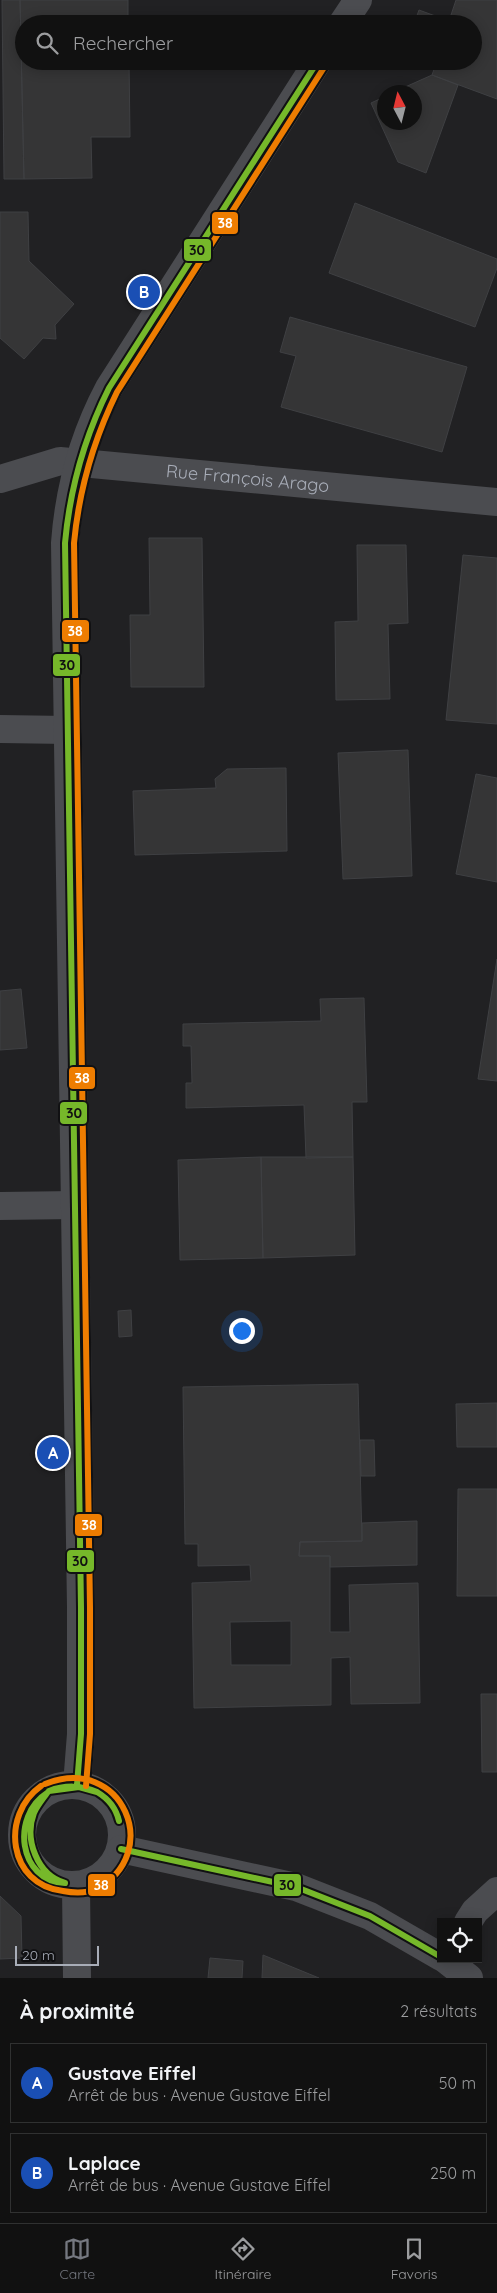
<!DOCTYPE html>
<html lang="fr">
<head>
<meta charset="utf-8">
<style>
  body { margin:0; font-family:Quicksand,sans-serif; background:#1e1f1f; color:#f1f3f6 }
  .controls { position:absolute; right:15px; bottom:15px; display:grid; overflow:hidden; border-radius:0px; box-shadow:0 2px 12px #0003 }
  .controls button { width:45px; height:45px; display:grid; place-items:center; padding:0; border:0; border-bottom:1px solid #303131; background:#111; color:#f1f3f6; font:25px sans-serif }
  .compass { position:absolute; left:377px; top:85px; width:45px; height:45px; border-radius:50%; background:#111; box-shadow:0 2px 12px #0003; rotate:353deg }
  .scale { position:absolute; left:15px; bottom:12px; width:84px; box-sizing:border-box; padding-left:5px; border:2px solid #a8adb8; border-top:0; font-size:14px; line-height:18px; white-space:nowrap; color:#a8adb8; -webkit-text-stroke:4px #111113; paint-order:stroke }
  .you { position:absolute; left:241px; top:1330px; width:18px; height:18px; margin:-12px; border:4px solid #fff; border-radius:50%; background:#1a73e8; box-shadow:0 0 0 8px #1a73e833 }
  .badge { display:grid; place-items:center; width:32px; height:32px; border-radius:50%; background:#757880; color:#fff; font-size:16px; font-weight:700 }
  .pin { position:absolute; translate:-50% -50%; border:2px solid #fff; box-shadow:0 1px 5px #0006 }
  .list { margin:0; padding:0; list-style:none }
  h2 { display:flex; justify-content:space-between; align-items:center; height:65px; margin:0; padding:0 20px; font-size:21px }
  h2 small { font-size:16px; font-weight:400; color:#9c9d9f }
  .list li { display:grid; grid-template-columns:32px 1fr auto; gap:15px; align-items:center; box-sizing:border-box; height:80px; margin:0 10px 10px; padding:0 10px; border:1px solid #303131; border-radius:0px }
  .list b { display:block; font-size:19px; white-space:nowrap }
  .list p { margin:0; font-size:16px; white-space:nowrap; color:#9c9d9f }
  .list em { font-size:16px; font-style:normal; color:#9c9d9f }
  .icon { flex:none; width:28px; height:28px; fill:none; stroke:currentColor; stroke-width:2; stroke-linecap:round; stroke-linejoin:round }
  .map { position:relative; flex:none; width:497px; height:1978px; overflow:hidden }
  .search { position:absolute; background:#111; box-shadow:0 2px 12px #0003; left:15px; right:15px; top:15px; height:55px; display:flex; align-items:center; gap:12px; box-sizing:border-box; padding:0 18px; border-radius:28px; color:#9c9d9f; font-size:19px }
  .sheet { height:245px; background:#111 }
  nav { display:flex; justify-content:space-around; align-items:center; box-sizing:border-box; height:70px; border-top:1px solid #303131; background:#111; font-size:14px; color:#9c9d9f }
  nav a { display:grid; justify-items:center; gap:2px }
  nav .on { color:#757880 }
  .map>svg:first-child { display:block }
  .built { fill:#212123; fill-rule:evenodd }
  .building { fill:#353536; stroke:#3f4043; fill-rule:evenodd }
  .lines { fill:none; stroke-linecap:round; stroke-linejoin:round }
  .minor { stroke:#4b4c50; stroke-width:28 }
  .bus-1-casing { stroke:#111113; stroke-width:10 }
  .bus-2-casing { stroke:#111113; stroke-width:10 }
  .bus-1 { stroke:#76b82a; stroke-width:6 }
  .bus-2 { stroke:#ee7d01; stroke-width:6 }
  .labels { text-anchor:middle; stroke-width:4; stroke-linejoin:round; paint-order:stroke }
  .street-label { font-size:18px; fill:#a8adb8; stroke:#111113 }
  .line-badge { stroke:#111113; stroke-width:2 }
  .badge-label { font-size:14px; text-anchor:middle; font-weight:bold; fill:#fff }
  .pale-badge-label { font-size:14px; text-anchor:middle; font-weight:bold; fill:#111 }
</style>
</head>
<body>
<div class="map">
<svg width="497" height="1978" viewBox="0 0 497 1978">
  <rect width="100%" height="100%" fill="#171717"/>
  <path class="built" d="M0,0H497V1978H0ZM24,24H473V61H24ZM384,92H414V122H384ZM441,1922H478V1959H441Z"/>
  <path class="building" d="M2,0H20L24,179H4Z
    M20,0H128V24H24V61H129L130,137H91L92,178L24,179Z
    M456,0H497V99L432,75L437,61H473V24H414L419,10L449,21Z
    M432,75L458,85L426,173L398,162L371,103L384,97V122H414V92H394Z
    M355,203L497,259V268L475,327L329,273Z
    M0,212H28L29,261L74,304L55,325L56,339L43,338L24,359L0,338Z
    M290,317L467,367L442,452L281,407L296,356L280,352Z
    M149,538H202L204,687H131L130,615H150Z
    M357,545H406L408,623L388,624L390,699L336,700L335,622L358,621Z
    M463,555L497,558V724L446,720Z
    M408,750L412,876L343,879L338,753Z
    M286,768L287,851L135,855L133,791L216,788L215,779L227,769Z
    M476,774L497,778V882L456,874Z
    M497,959V1081L478,1079Z
    M21,989L27,1048L0,1050V991Z
    M364,998L367,1102H352L353,1157L306,1158L304,1105L186,1108V1083H192L191,1046H183V1024L321,1021L320,999Z
    M261,1157L263,1258L180,1260L178,1160Z
    M261,1157H353L355,1255L263,1258Z
    M131,1310L132,1336L119,1337L118,1311Z
    M358,1384L362,1541L300,1542L299,1556H330V1632H350L349,1585L418,1583L420,1703L351,1704L350,1657L331,1658V1705L194,1708L192,1583L251,1581L250,1565L198,1566V1544H185L183,1387ZM291,1621V1665H231L230,1622Z
    M497,1403V1447H457L456,1404Z
    M360,1440H374L375,1476H361Z
    M458,1489H497V1596H457Z
    M417,1521V1565L330,1567V1556H299L300,1542L362,1541V1523Z
    M481,1694H497V1772H482Z
    M0,1896L21,1916L22,1958L0,1959Z
    M263,1955L319,1978H262Z
    M210,1958L243,1961L242,1978H208Z"/>
  <g class="lines">
    <g class="minor">
      <path d="M342,24L358,0"/>
      <path id="s1" d="M0,479L60,461L497,502"/>
      <path d="M0,729L68,730"/>
      <path d="M0,1206L75,1205"/>
      <path d="M77,1785L81,1734V1608L65,543C69,488 83,437 109,388L318,61"/>
      <circle cx="72" cy="1835" r="50"/>
      <path d="M121,1849L296,1887L370,1916L441,1957"/>
      <path d="M76,1885L77,1978"/>
      <path d="M468,1922L475,1911L497,1891"/>
      <path d="M445,1959L469,1978"/>
    </g>
    <defs>
      <path id="bus-1" d="M77,1785L81,1734V1608L65,543C70,488 84,438 109,388L318,61
        M49,1791C64,1785 82,1785 97,1792
        M49,1791L79,1787L97,1792
        M97,1792C109,1799 116,1808 119,1821
        M47,1793C43,1799 37,1806 34,1813C24,1839 37,1875 65,1883
        M47,1793C11,1816 18,1881 65,1883
        M121,1849L296,1887L370,1916L441,1957"/>
      <path id="bus-2" d="M41,1786C0,1815 8,1885 63,1891C74,1893 85,1894 96,1889C164,1854 123,1753 45,1784
        M86,1786L90,1734V1608L74,543C79,490 93,441 117,392L325,66"/>
    </defs>
    <use href="#bus-1" class="bus-1-casing"/>
    <use href="#bus-2" class="bus-2-casing"/>
    <use href="#bus-1" class="bus-1"/>
    <use href="#bus-2" class="bus-2"/>
  </g>
  <g class="labels">
    <g class="street-label">
      <text dy="6" stroke="none"><textPath href="#s1" startOffset="251">Rue François Arago</textPath></text>
    </g>
  </g>
  <g class="line-badge">
    <rect x="211" y="211" width="28" height="24" rx="5" fill="#ee7d01"/>
    <rect x="183" y="238" width="29" height="24" rx="5" fill="#76b82a"/>
    <rect x="61" y="619" width="29" height="24" rx="5" fill="#ee7d01"/>
    <rect x="52" y="653" width="29" height="24" rx="5" fill="#76b82a"/>
    <rect x="68" y="1066" width="28" height="24" rx="5" fill="#ee7d01"/>
    <rect x="59" y="1101" width="29" height="24" rx="5" fill="#76b82a"/>
    <rect x="74" y="1513" width="29" height="24" rx="5" fill="#ee7d01"/>
    <rect x="66" y="1549" width="29" height="24" rx="5" fill="#76b82a"/>
    <rect x="87" y="1873" width="29" height="24" rx="5" fill="#ee7d01"/>
    <rect x="273" y="1873" width="29" height="24" rx="5" fill="#76b82a"/>
  </g>
  <g class="badge-label">
    <text x="225" y="228">38</text>
    <text x="75" y="636">38</text>
    <text x="82" y="1083">38</text>
    <text x="89" y="1530">38</text>
    <text x="101" y="1890">38</text>
  </g>
  <g class="pale-badge-label">
    <text x="197" y="255">30</text>
    <text x="67" y="670">30</text>
    <text x="74" y="1118">30</text>
    <text x="80" y="1566">30</text>
    <text x="287" y="1890">30</text>
  </g>
</svg>
<div class="controls">
<button><svg class="icon" aria-label="locate" viewBox="0 0 24 24"><circle cx="12" cy="12" r="6"/><path d="M12 2v4M12 18v4M2 12h4M18 12h4"/></svg></button>
</div>
<svg class="compass" viewBox="-18 -18 36 36"><path d="M0-13l5 13h-10z" fill="#e53935"/><path d="M0 13l5-13h-10z" fill="#9c9d9f"/></svg>
<div class="scale">20 m</div>
<div class="you"></div>
<div class="pin badge" style="left:53px;top:1453px;background:#1a4fb4">A</div>
<div class="pin badge" style="left:144px;top:292px;background:#1a4fb4">B</div>
<div class="search"><svg class="icon" aria-label="search" viewBox="0 0 24 24"><circle cx="10" cy="10" r="6"/><path d="M15 15l6 6"/></svg>Rechercher</div>
</div>
<section class="sheet">
<h2>À proximité<small>2 résultats</small></h2>
<ul class="list">
<li><span class="badge" style="background:#1a4fb4">A</span><div><b>Gustave Eiffel</b><p>Arrêt de bus · Avenue Gustave Eiffel</p></div><em>50 m</em></li>
<li><span class="badge" style="background:#1a4fb4">B</span><div><b>Laplace</b><p>Arrêt de bus · Avenue Gustave Eiffel</p></div><em>250 m</em></li>
</ul>
</section>
<nav>
<a class="on"><svg class="icon" aria-label="map" viewBox="0 0 24 24"><path d="M3 6l6-2 6 2 6-2v14l-6 2-6-2-6 2zM9 4v14M15 6v14"/></svg>Carte</a>
<a><svg class="icon" aria-label="directions" viewBox="0 0 24 24"><path d="M12 3l9 9-9 9-9-9zM9 14v-3h6M13 9l2 2-2 2"/></svg>Itinéraire</a>
<a><svg class="icon" aria-label="saved" viewBox="0 0 24 24"><path d="M7 4h10v16l-5-4-5 4z"/></svg>Favoris</a>
</nav>
</body>
</html>
